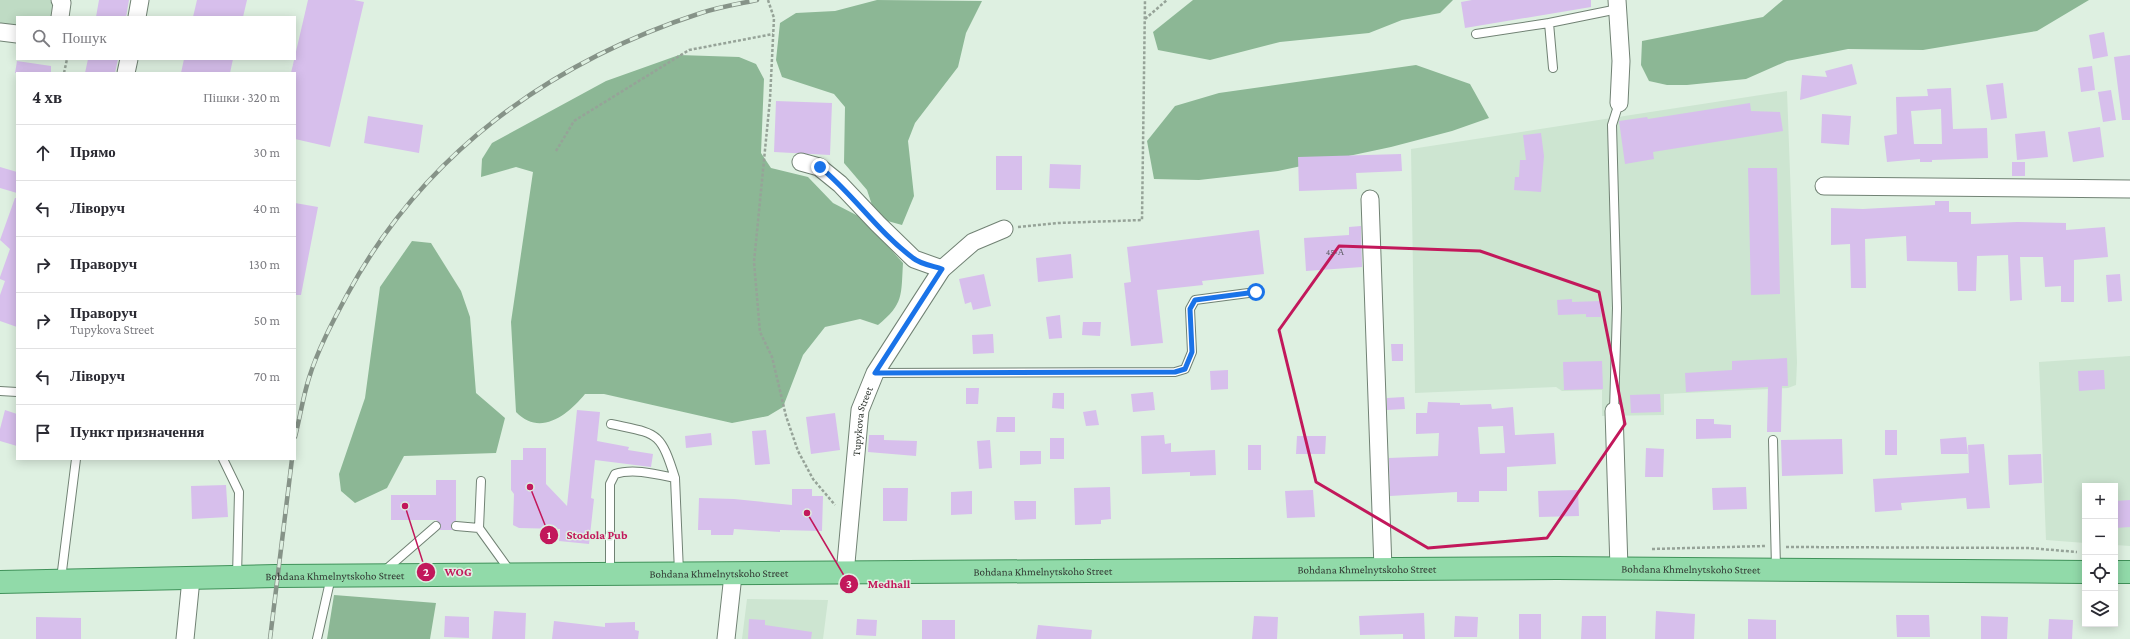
<!DOCTYPE html>
<html lang="uk">
<head>
<meta charset="utf-8">
<style>
  body { margin:0; font-family:"Crimson Pro",serif; background:#f7f7f7; color:#2b2b33 }
  .controls { position:absolute; right:12px; bottom:12px; display:grid; overflow:hidden; border-radius:0px; box-shadow:0 2px 10px #0003 }
  .controls button { width:36px; height:36px; display:grid; place-items:center; padding:0; border:0; border-bottom:1px solid #e1e1e2; background:#fff; color:#2b2b33; font:20px sans-serif }
  .stop { position:absolute; width:12px; height:12px; margin:-9px; border:3px solid #1a73e8; border-radius:50%; background:#fff }
  .stop.end { background:#1a73e8; border-color:#fff; box-shadow:0 1px 4px #0008 }
  .list { margin:0; padding:0; list-style:none }
  h2 { display:flex; justify-content:space-between; align-items:center; height:52px; margin:0; padding:0 16px; font-size:17px }
  h2 small { font-size:13px; font-weight:400; color:#7c7c81 }
  .list li { display:grid; grid-template-columns:26px 1fr auto; gap:12px; align-items:center; box-sizing:border-box; height:56px; padding:0 16px; border-top:1px solid #e1e1e2 }
  .list b { display:block; font-size:15px; white-space:nowrap }
  .list p { margin:0; font-size:13px; white-space:nowrap; color:#7c7c81 }
  .list em { font-size:13px; font-style:normal; color:#7c7c81 }
  .icon { flex:none; width:22px; height:22px; fill:none; stroke:currentColor; stroke-width:2; stroke-linecap:round; stroke-linejoin:round }
  .map { position:relative; flex:none; width:2130px; height:639px; overflow:hidden }
  .search { position:absolute; background:#fff; box-shadow:0 2px 10px #0003; left:16px; top:16px; width:280px; height:44px; display:flex; align-items:center; gap:10px; box-sizing:border-box; padding:0 14px; border-radius:0px; color:#7c7c81; font-size:15px }
  .panel { position:absolute; background:#fff; box-shadow:0 2px 10px #0003; left:16px; top:72px; width:280px; height:388px; border-radius:0px }
  .map>svg:first-child { display:block }
  .built { fill:#cde5d1 }
  .green { fill:#bfdbc4 }
  .forest { fill:#8cb795 }
  .building { fill:#d7bfec; fill-rule:evenodd }
  .lines { fill:none; stroke-linecap:round; stroke-linejoin:round }
  .service-casing { stroke:#718274; stroke-width:10 }
  .minor-casing { stroke:#718274; stroke-width:19 }
  .primary-casing { stroke:#40925a; stroke-width:24 }
  .path { stroke:#96a398; stroke-width:2.5; stroke-dasharray:3 2; stroke-linecap:butt }
  .service { stroke:#fff; stroke-width:8 }
  .minor { stroke:#fff; stroke-width:17 }
  .primary { stroke:#91daa9; stroke-width:22 }
  .rail-casing { stroke:#869388; stroke-width:4.5 }
  .rail { stroke:#def0e1; stroke-width:3; stroke-dasharray:9; stroke-linecap:butt }
  .route { stroke:#1a73e8; stroke-width:5 }
  .marked { fill:none; stroke:#c2185b; stroke-width:3; stroke-linejoin:round }
  .labels { text-anchor:middle; stroke-width:3; stroke-linejoin:round; paint-order:stroke }
  .number-label { font-size:9px; fill:#5a5a60 }
  .street-label { font-size:11px; fill:#313832; stroke:#def0e1 }
  .leader { fill:none; stroke:#c2185b; stroke-width:1.5 }
  .callout-dot { fill:#c2185b; stroke:#def0e1; stroke-width:1.5 }
  .mark-label { font-size:12px; text-anchor:middle; font-weight:bold; fill:#fff }
  .callout-label { font-size:12px; text-anchor:middle; font-weight:bold; fill:#c2185b; stroke:#def0e1; stroke-width:3; stroke-linejoin:round; paint-order:stroke }
</style>
</head>
<body>
<div class="map">
<svg width="2130" height="639" viewBox="0 0 2130 639">
  <rect width="100%" height="100%" fill="#def0e1"/>
  <path class="built" d="M1787,91L1797,362L1796,385L1788,388L1664,394V415L1602,416V390L1562,391L1556,387L1415,393L1411,149Z
    M2130,356V546L2115,545V486H2085V543L2046,540L2039,362Z
    M747,599L828,600L823,639H742Z"/>
  <path class="green" d="M0,0H50L52,5L51,17H17V29L0,27Z"/>
  <path class="forest" d="M877,0L982,1L966,33L958,67L915,123L908,141L914,196L902,225L884,220L873,208L867,190L844,163L845,107L834,94L782,77L776,60L780,23L796,13L835,11Z
    M1193,0H1453L1440,13L1402,20L1369,33L1280,42L1210,60L1158,50L1153,32Z
    M1783,0H2089L2037,31L1923,50L1848,49L1787,61L1746,79L1687,85H1667L1649,81L1641,65L1642,41L1763,17Z
    M679,55L739,57L756,64L764,79L761,153L771,168L808,177L833,203L864,219L903,263C901,295 904,304 878,325L860,319L825,327L803,355L783,407L768,416L732,423L604,394H585C568,415 540,437 516,412L511,322L533,172L516,167L481,177L482,159L492,143L606,81Z
    M1416,65L1470,84L1489,118L1452,131L1391,147L1278,171L1199,180L1154,179L1147,141L1175,106L1219,93Z
    M412,241L431,243L461,291L470,317L476,393L505,418L496,453L404,456L387,488L355,503L341,491L339,474L365,398L380,287Z
    M334,595L436,603L430,639H327Z"/>
  <path class="building" d="M99,0H129L126,17H96Z
    M197,0H247L243,17H193Z
    M308,0H354L364,2L330,147L295,139V73H291Z
    M1472,0H1591V7L1465,28L1461,2Z
    M2104,32L2108,56L2093,59L2089,35Z
    M2130,55V120H2122L2114,57Z
    M88,59H118L115,73H85Z
    M184,59H233L230,73H181Z
    M17,61L51,66V73H15Z
    M1852,64L1857,84L1800,100L1802,75L1827,77L1825,71Z
    M2092,66L2095,90L2081,92L2078,68Z
    M2003,83L2007,118L1991,120L1986,85Z
    M1951,88L1953,129L1987,128L1988,158L1932,160V162H1920V159L1887,162L1884,136L1897,134L1896,97L1928,96L1927,89ZM1941,109L1942,144H1914L1911,111Z
    M2111,90L2116,120L2103,122L2098,92Z
    M776,101L832,103L830,155L774,152Z
    M1750,103L1751,111L1780,112L1783,131L1653,152L1654,159L1625,164L1619,121L1647,117L1648,119Z
    M1822,114L1851,116L1849,145L1821,143Z
    M368,116L423,125L419,153L364,143Z
    M2100,127L2104,157L2073,162L2068,132Z
    M2045,131L2048,157L2017,160L2015,134Z
    M1541,133L1544,156L1541,192L1514,190L1515,177H1519L1520,160H1526L1523,135Z
    M1401,154L1402,171L1356,173L1357,189L1299,191L1298,157Z
    M996,156H1022V190H996Z
    M2012,162H2025V176H2012Z
    M1050,164L1081,165L1080,189L1049,188Z
    M0,167L17,172V193L0,188Z
    M1748,168H1777L1780,294L1751,295Z
    M15,198H17V327L0,321V295L5,281L0,279V277L10,249L0,240Z
    M1935,201H1949V212H1971V224L2017,222L2066,223V230L2105,227L2108,257L2074,260V302H2061V286L2045,287L2043,257H2020L2022,300L2010,301L2008,255L1977,256L1976,291H1958L1957,262L1907,261L1906,236L1865,239L1866,288H1851L1850,244L1831,245V208L1863,209L1935,205Z
    M295,203L318,207L301,295H295Z
    M1361,226L1362,267L1306,271L1304,238L1349,235V227Z
    M1259,230L1264,274L1202,281L1203,285L1157,290L1163,343L1131,346L1124,283L1131,282L1127,247Z
    M1071,254L1073,278L1038,282L1036,258Z
    M984,274L991,306L973,310L971,302L965,304L959,279Z
    M2120,274L2122,301L2108,302L2106,275Z
    M1572,299V302L1601,301V317H1586V314L1558,315L1557,300Z
    M1060,315L1062,338L1049,339L1046,317Z
    M1083,322H1101L1100,336L1082,335Z
    M993,334L994,353L973,354L972,335Z
    M1391,344H1403V361H1392Z
    M1787,358L1788,386H1782L1781,432H1767L1768,387L1686,392L1685,373L1732,370V361Z
    M1602,361L1603,389L1564,390L1563,362Z
    M1228,370V389L1211,390L1210,371Z
    M2104,370L2105,389L2079,391L2078,371Z
    M966,388H979L978,404H966Z
    M1153,392L1155,410L1133,412L1131,394Z
    M1053,393H1064V409L1052,408Z
    M1660,394L1661,412L1631,413L1630,395Z
    M1404,397L1405,409L1387,410V398Z
    M1428,402L1460,403V405L1491,404L1492,409L1513,407L1515,435L1554,433L1556,464L1507,467V491H1479V502H1457V492L1390,496L1389,458L1438,456L1439,433L1416,434V413H1427ZM1503,426L1505,453L1480,454L1478,427Z
    M5,410L17,414V446L0,441V429Z
    M577,410L600,412L597,441L629,447L628,450L653,454L651,467L595,460L591,498L594,499L589,544L559,541L560,529L519,528L513,525L514,494L511,490V460H523V448H546V484L567,506Z
    M1096,410L1099,425L1086,426L1083,412Z
    M835,413L840,450L811,454L806,417Z
    M997,417H1015V432H996Z
    M1696,419H1714V424L1731,425V438L1696,439Z
    M766,430L770,464L755,465L752,431Z
    M1885,430H1897V455H1885Z
    M711,433L712,445L686,448L685,436Z
    M869,435H884V440L917,441L916,456L868,452Z
    M1164,435L1165,444L1171,443V452L1215,450L1216,475L1190,476V472L1142,474L1141,436Z
    M1297,436H1326L1325,454H1296Z
    M1966,437L1968,454H1941L1940,439Z
    M1050,438H1064V459H1050Z
    M1842,439L1843,474L1782,476L1781,440Z
    M990,440L992,468L979,469L977,441Z
    M1984,444L1990,508L1967,509L1966,498L1901,503L1902,510L1875,512L1873,479L1969,473L1968,445Z
    M1248,445H1261V470H1248Z
    M1646,448L1664,449L1663,477H1645Z
    M1020,451H1041V464L1020,465Z
    M2041,454L2042,483L2009,485L2008,455Z
    M436,480H456V521L452,523L451,526L453,530H439L441,525L436,520H391V495H436Z
    M226,485L228,517L192,519L191,486Z
    M1110,487L1111,519L1101,520V524L1075,525L1074,488Z
    M1746,487L1747,509L1713,510L1712,488Z
    M883,488H908L907,521H883Z
    M792,489H812V496H823L822,531L780,530V532L734,529L733,535H711V530H698L699,498L734,499L792,505Z
    M1313,490L1315,517L1287,518L1285,491Z
    M1578,490L1579,516L1539,517L1538,491Z
    M972,491V514L951,515V492Z
    M2130,500V527L2115,528V501Z
    M1014,501H1036V519L1015,520Z
    M494,611L526,613L525,639H492Z
    M1656,611L1695,614L1694,639H1655Z
    M1424,613L1425,639H1403V634L1360,635L1359,616Z
    M1519,614H1541V639H1519Z
    M1896,615H1929L1930,637H1897Z
    M445,616L469,617V638L444,637Z
    M1254,616L1278,617L1277,639H1252Z
    M1455,616L1478,617L1477,637H1454Z
    M1582,616H1606V639H1581Z
    M1981,616L2008,617L2007,639H1981Z
    M36,617L81,618V639H36Z
    M749,619L765,620V625L812,632L811,639H748Z
    M857,619L877,620L876,636L856,635Z
    M1748,619L1776,620V639H1748Z
    M2049,619L2073,620L2072,639H2048Z
    M922,620H955V639H922Z
    M554,621L605,627V623L635,622V630L639,631L638,639H552Z
    M1038,625L1092,630L1091,639H1036Z"/>
  <g class="lines">
    <defs>
      <path id="service" d="M1476,34L1549,23
        M1553,68L1549,23L1618,9
        M875,373L1175,372L1185,369L1192,352L1190,309L1195,300L1256,292
        M0,391L17,392
        M1614,411L1617,308L1612,125L1619,103
        M611,424C657,434 660,430 675,478
        M1773,440L1776,568
        M223,459L239,492L237,577
        M456,526L479,528L510,571
        M479,528L481,481
        M383,572L436,526
        M610,572V484L615,474C633,468 656,474 675,478L679,572
        M61,579L76,459
        M317,639L331,577"/>
      <g id="minor">
        <path d="M60,0L62,3L60,17"/>
        <path d="M1617,0L1621,61L1619,103"/>
        <path d="M137,17L140,0"/>
        <path d="M0,32L17,34"/>
        <path d="M126,73L129,59"/>
        <path d="M801,162L819,167L840,184L878,224L914,259L942,269"/>
        <path d="M1824,186L2130,189"/>
        <path d="M1370,199L1383,569"/>
        <path d="M1614,411L1619,568"/>
        <path id="s1" d="M845,574L860,410L875,373L942,269L973,242L1004,229"/>
        <path d="M185,639L191,579"/>
        <path d="M726,639L733,575"/>
      </g>
      <g id="primary">
        <path d="M2115,572H2130"/>
        <path id="s2" d="M0,582L276,576L1557,568L2085,572"/>
      </g>
    </defs>
    <use href="#service" class="service-casing"/>
    <use href="#minor" class="minor-casing"/>
    <use href="#primary" class="primary-casing"/>
    <path class="path" d="M768,0L774,18L770,99L754,262L760,332L772,357L786,416L798,451L813,479L835,505
      M1145,19L1167,0
      M64,73L67,59
      M556,151L574,121L689,50L773,34
      M1018,227L1059,223L1142,220L1145,0
      M1786,547L2029,548L2077,552
      M1652,549L1765,546"/>
    <use href="#service" class="service"/>
    <use href="#minor" class="minor"/>
    <use href="#primary" class="primary"/>
    <defs>
      <path id="rail" d="M295,437C300,417 303,397 309,378C318,349 333,321 347,295C423,154 550,62 701,13C719,7 738,4 757,0
        M270,639L292,459"/>
    </defs>
    <use href="#rail" class="rail-casing"/>
    <use href="#rail" class="rail"/>
  </g>
  <g class="lines">
    <path class="route" d="M820,167C853,194 878,232 913,258C920,264 933,266 942,269L875,373L1175,372L1185,369L1192,352L1190,309L1195,300L1256,292"/>
  </g>
  <path class="marked" d="M1339,246L1480,251L1599,292L1625,424L1547,538L1428,548L1316,482L1279,330Z"/>
  <g class="labels">
    <g class="number-label">
      <text x="1335" y="255">45-А</text>
    </g>
    <g class="street-label">
      <text dy="4" stroke="none"><textPath href="#s1" startOffset="154">Tupykova Street</textPath></text>
      <text dy="4" stroke="none"><textPath href="#s2" startOffset="1691">Bohdana Khmelnytskoho Street</textPath></text>
      <text dy="4" stroke="none"><textPath href="#s2" startOffset="1367">Bohdana Khmelnytskoho Street</textPath></text>
      <text dy="4" stroke="none"><textPath href="#s2" startOffset="1043">Bohdana Khmelnytskoho Street</textPath></text>
      <text dy="4" stroke="none"><textPath href="#s2" startOffset="719">Bohdana Khmelnytskoho Street</textPath></text>
      <text dy="4" stroke="none"><textPath href="#s2" startOffset="335">Bohdana Khmelnytskoho Street</textPath></text>
    </g>
  </g>
  <path class="leader" d="M530 487L549 535M405 506L426 572M807 513L849 584"/>
  <g class="callout-dot">
    <circle cx="530" cy="487" r="4"/>
    <circle cx="405" cy="506" r="4"/>
    <circle cx="807" cy="513" r="4"/>
    <circle cx="549" cy="535" r="10"/>
    <circle cx="426" cy="572" r="10"/>
    <circle cx="849" cy="584" r="10"/>
  </g>
  <g class="mark-label">
    <text x="549" y="539">1</text>
    <text x="426" y="576">2</text>
    <text x="849" y="588">3</text>
  </g>
  <g class="callout-label">
    <text x="597" y="539">Stodola Pub</text>
    <text x="458" y="576">WOG</text>
    <text x="889" y="588">Medhall</text>
  </g>
</svg>
<div class="controls">
<button>+</button>
<button>−</button>
<button><svg class="icon" aria-label="locate" viewBox="0 0 24 24"><circle cx="12" cy="12" r="6"/><path d="M12 2v4M12 18v4M2 12h4M18 12h4"/></svg></button>
<button><svg class="icon" aria-label="layers" viewBox="0 0 24 24"><path d="M12 4l9 5-9 5-9-5zM3 14l9 5 9-5"/></svg></button>
</div>
<div class="stop" style="left:1256px;top:292px"></div>
<div class="stop end" style="left:820px;top:167px"></div>
<div class="search"><svg class="icon" aria-label="search" viewBox="0 0 24 24"><circle cx="10" cy="10" r="6"/><path d="M15 15l6 6"/></svg>Пошук</div>
<section class="panel">
<h2>4 хв<small>Пішки · 320 m</small></h2>
<ul class="list">
<li><svg class="icon" aria-label="ahead" viewBox="0 0 24 24"><path d="M12 20V5M6 11l6-6 6 6"/></svg><div><b>Прямо</b></div><em>30 m</em></li>
<li><svg class="icon" aria-label="left" viewBox="0 0 24 24"><path d="M17 20v-9H6M10 6l-5 5 5 5"/></svg><div><b>Ліворуч</b></div><em>40 m</em></li>
<li><svg class="icon" aria-label="right" viewBox="0 0 24 24"><path d="M7 20v-9h11M14 6l5 5-5 5"/></svg><div><b>Праворуч</b></div><em>130 m</em></li>
<li><svg class="icon" aria-label="right" viewBox="0 0 24 24"><path d="M7 20v-9h11M14 6l5 5-5 5"/></svg><div><b>Праворуч</b><p>Tupykova Street</p></div><em>50 m</em></li>
<li><svg class="icon" aria-label="left" viewBox="0 0 24 24"><path d="M17 20v-9H6M10 6l-5 5 5 5"/></svg><div><b>Ліворуч</b></div><em>70 m</em></li>
<li><svg class="icon" aria-label="arrive" viewBox="0 0 24 24"><path d="M6 21V4h12l-3 4 3 4H6"/></svg><div><b>Пункт призначення</b></div></li>
</ul>
</section>
</div>
</body>
</html>
